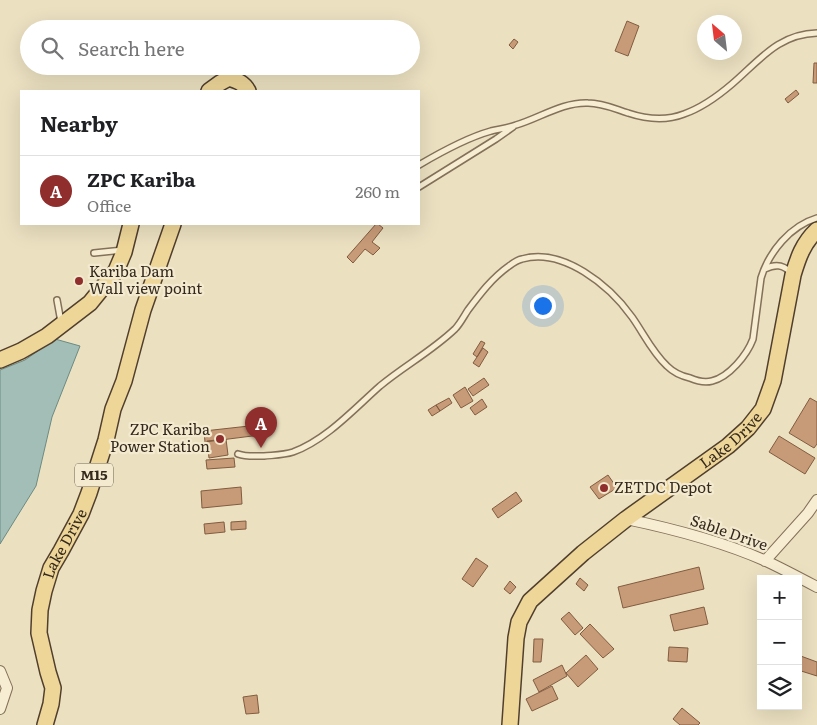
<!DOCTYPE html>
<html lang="en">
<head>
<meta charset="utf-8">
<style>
  body { margin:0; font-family:Literata,serif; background:#f2f2f2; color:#202124 }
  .controls { position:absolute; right:15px; bottom:15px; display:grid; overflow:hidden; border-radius:0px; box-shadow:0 5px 20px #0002 }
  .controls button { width:45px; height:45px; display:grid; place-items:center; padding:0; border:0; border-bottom:1px solid #e0e0e0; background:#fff; color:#202124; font:25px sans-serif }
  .compass { position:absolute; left:697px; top:15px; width:45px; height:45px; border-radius:50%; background:#fff; box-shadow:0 5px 20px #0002; rotate:332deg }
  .you { position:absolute; left:542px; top:305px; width:18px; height:18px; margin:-12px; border:4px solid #fff; border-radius:50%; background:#1a73e8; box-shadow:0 0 0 8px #1a73e833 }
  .badge { display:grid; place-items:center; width:32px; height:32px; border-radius:50%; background:#8f2e2c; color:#fff; font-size:16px; font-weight:700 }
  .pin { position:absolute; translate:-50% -41px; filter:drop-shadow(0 1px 2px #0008) }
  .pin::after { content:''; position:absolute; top:26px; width:18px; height:15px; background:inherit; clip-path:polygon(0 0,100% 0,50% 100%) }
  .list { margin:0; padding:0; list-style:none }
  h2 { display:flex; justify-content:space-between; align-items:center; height:65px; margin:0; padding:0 20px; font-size:21px }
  h2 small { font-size:16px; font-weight:400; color:#757577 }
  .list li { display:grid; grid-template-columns:32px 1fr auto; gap:15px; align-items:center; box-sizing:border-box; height:70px; padding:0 20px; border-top:1px solid #e0e0e0 }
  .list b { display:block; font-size:19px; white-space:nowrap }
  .list p { margin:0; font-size:16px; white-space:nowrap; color:#757577 }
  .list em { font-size:16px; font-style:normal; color:#757577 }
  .icon { flex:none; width:28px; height:28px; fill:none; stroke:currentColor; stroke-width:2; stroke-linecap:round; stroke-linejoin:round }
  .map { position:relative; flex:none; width:817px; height:725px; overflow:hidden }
  .search { position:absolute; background:#fff; box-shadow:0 5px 20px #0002; left:20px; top:20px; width:400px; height:55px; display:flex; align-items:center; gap:12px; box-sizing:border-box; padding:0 18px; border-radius:28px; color:#757577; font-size:19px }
  .panel { position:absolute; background:#fff; box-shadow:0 5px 20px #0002; left:20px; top:90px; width:400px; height:135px; border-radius:0px }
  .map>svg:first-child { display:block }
  .water { fill:#a3beb7; stroke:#6b8b84 }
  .building { fill:#c89b78; stroke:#815c40 }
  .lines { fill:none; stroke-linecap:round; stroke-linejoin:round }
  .lane-casing { stroke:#837159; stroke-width:8 }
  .street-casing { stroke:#837159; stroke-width:12 }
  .primary-casing { stroke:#513f2d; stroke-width:18 }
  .lane { stroke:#f7edd3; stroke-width:5 }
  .street { stroke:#f7edd3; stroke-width:10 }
  .primary { stroke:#eed699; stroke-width:15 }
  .poi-dot { fill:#8f2e2c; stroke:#f3eacf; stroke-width:2 }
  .labels { text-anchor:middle; stroke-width:4.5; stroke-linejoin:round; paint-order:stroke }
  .shield { fill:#f3eacf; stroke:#6d6352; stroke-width:1 }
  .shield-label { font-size:14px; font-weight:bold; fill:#34291d }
  .poi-label { font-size:15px; fill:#34291d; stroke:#f3eacf; text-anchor:start }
  .street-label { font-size:15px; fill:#34291d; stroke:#f3eacf }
</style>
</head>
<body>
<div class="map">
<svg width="817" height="725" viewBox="0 0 817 725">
  <rect width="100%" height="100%" fill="#ebe0c0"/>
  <path class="water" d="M55,339L80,346L52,417L36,486L0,544V370L25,360Z"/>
  <path class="building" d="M627,21L639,26L628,56L615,51Z
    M514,39L518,42L513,49L509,45Z
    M814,63H817V83H813Z
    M796,90L799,94L788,103L785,99Z
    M376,224H378L383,228L372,242L380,248L373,255L365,249L353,263L347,257Z
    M481,341L485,343L477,357L473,354Z
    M483,348L488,352L479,367L473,363Z
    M484,378L489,385L473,396L468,389Z
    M465,387L473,401L461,408L453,395Z
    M449,398L452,403L440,411L436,405Z
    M810,398L817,402V444L814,448L789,433Z
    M482,399L487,407L475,415L470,408Z
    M436,405L440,411L432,416L428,410Z
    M267,424L268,434L205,442L204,431Z
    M779,436L815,458L805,474L769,452Z
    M226,439L228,455L209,458L207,441Z
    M234,458L235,467L207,469L206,460Z
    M608,475L617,488L599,499L590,487Z
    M241,487L242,504L202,508L201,491Z
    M516,492L522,501L498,518L492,509Z
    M246,521V529L231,530V522Z
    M224,522L225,532L205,534L204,524Z
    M476,558L488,566L473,587L462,579Z
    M699,567L704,589L623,608L618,587Z
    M580,578L588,585L584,591L576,584Z
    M510,581L516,587L510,594L504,589Z
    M704,607L708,624L674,631L670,615Z
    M569,612L583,628L575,635L561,619Z
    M590,624L614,649L603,658L580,634Z
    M534,639H543L541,662H533Z
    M669,647L688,648L687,662L668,661Z
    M586,655L598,669L578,687L566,673Z
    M798,655L817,662V676L798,670Z
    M562,665L567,676L539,692L533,680Z
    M552,686L558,699L532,711L526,699Z
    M257,695L259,713L246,714L243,697Z
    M682,708L700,723L698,725H680L673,719Z"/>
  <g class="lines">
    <defs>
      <path id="lane" d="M419,165C441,152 466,138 491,131C499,129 508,128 516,125C540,118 562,102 588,103C603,103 615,109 628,113C646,119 666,121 684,114C701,108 718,96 732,84C759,61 778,34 817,33
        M419,187L496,139L513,127
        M94,253L123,250
        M765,269C775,264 783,264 791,273
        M57,300L61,322
        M238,454C246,457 254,456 264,456C274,455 284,455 293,452C326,440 354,409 380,386C404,366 432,351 455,329C460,324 464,316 468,310C480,294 492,278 509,266C513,263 517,260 522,259C563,247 610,286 632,317C644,334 652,352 667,366C673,372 681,376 690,378C697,381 704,383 712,381C729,377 747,355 753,339L761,278C769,252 790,226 817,218"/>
      <path id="street" d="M626,519C674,529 721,541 766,561C783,569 800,578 817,587
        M765,561L808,513L817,500
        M0,671L7,688L0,709"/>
      <g id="primary">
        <path d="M209,91L220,83L229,78C238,81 244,83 248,91"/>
        <path d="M0,360L21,351L47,336L90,303L116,271L124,252L131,224"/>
        <path id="s1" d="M45,725L51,704L53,688L48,672L39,633L40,610L44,591L51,568L61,551L81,514L89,493L106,440L113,409L124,381L143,310L173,224"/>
        <path id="s2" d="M510,725L516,638L519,622L530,601L583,553L626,519L728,446L748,428L763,409L773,381L793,275C798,258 803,243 817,230"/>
      </g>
    </defs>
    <use href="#lane" class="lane-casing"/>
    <use href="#street" class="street-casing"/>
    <use href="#primary" class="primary-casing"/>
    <use href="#lane" class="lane"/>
    <use href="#street" class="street"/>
    <use href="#primary" class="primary"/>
  </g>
  <g class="poi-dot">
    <circle cx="79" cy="281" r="5"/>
    <circle cx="220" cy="439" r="5"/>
    <circle cx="604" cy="488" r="5"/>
  </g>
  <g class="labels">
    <rect class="shield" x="75" y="463.5" width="38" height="23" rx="4"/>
    <g class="shield-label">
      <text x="94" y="480">M15</text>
    </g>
    <g class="poi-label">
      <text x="89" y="277">Kariba Dam<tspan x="89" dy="17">Wall view point</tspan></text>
      <text x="210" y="435" text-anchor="end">ZPC Kariba<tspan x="210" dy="17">Power Station</tspan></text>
      <text x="614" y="493">ZETDC Depot</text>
    </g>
    <g class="street-label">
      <text dy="5" stroke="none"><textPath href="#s2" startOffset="385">Lake Drive</textPath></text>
      <text transform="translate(729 533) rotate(19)" y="5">Sable Drive</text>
      <text dy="5" stroke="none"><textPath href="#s1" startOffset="189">Lake Drive</textPath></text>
    </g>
  </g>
</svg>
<div class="controls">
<button>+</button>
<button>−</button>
<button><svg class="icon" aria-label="layers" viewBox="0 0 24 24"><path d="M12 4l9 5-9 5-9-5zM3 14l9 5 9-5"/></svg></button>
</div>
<svg class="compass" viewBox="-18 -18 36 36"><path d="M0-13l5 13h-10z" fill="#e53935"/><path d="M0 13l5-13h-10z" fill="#757577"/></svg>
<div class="you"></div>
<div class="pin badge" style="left:261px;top:448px">A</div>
<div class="search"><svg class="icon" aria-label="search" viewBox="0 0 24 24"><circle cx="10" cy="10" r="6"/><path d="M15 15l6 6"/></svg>Search here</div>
<section class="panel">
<h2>Nearby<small></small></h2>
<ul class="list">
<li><span class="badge">A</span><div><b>ZPC Kariba</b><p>Office</p></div><em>260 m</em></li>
</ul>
</section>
</div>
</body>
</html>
